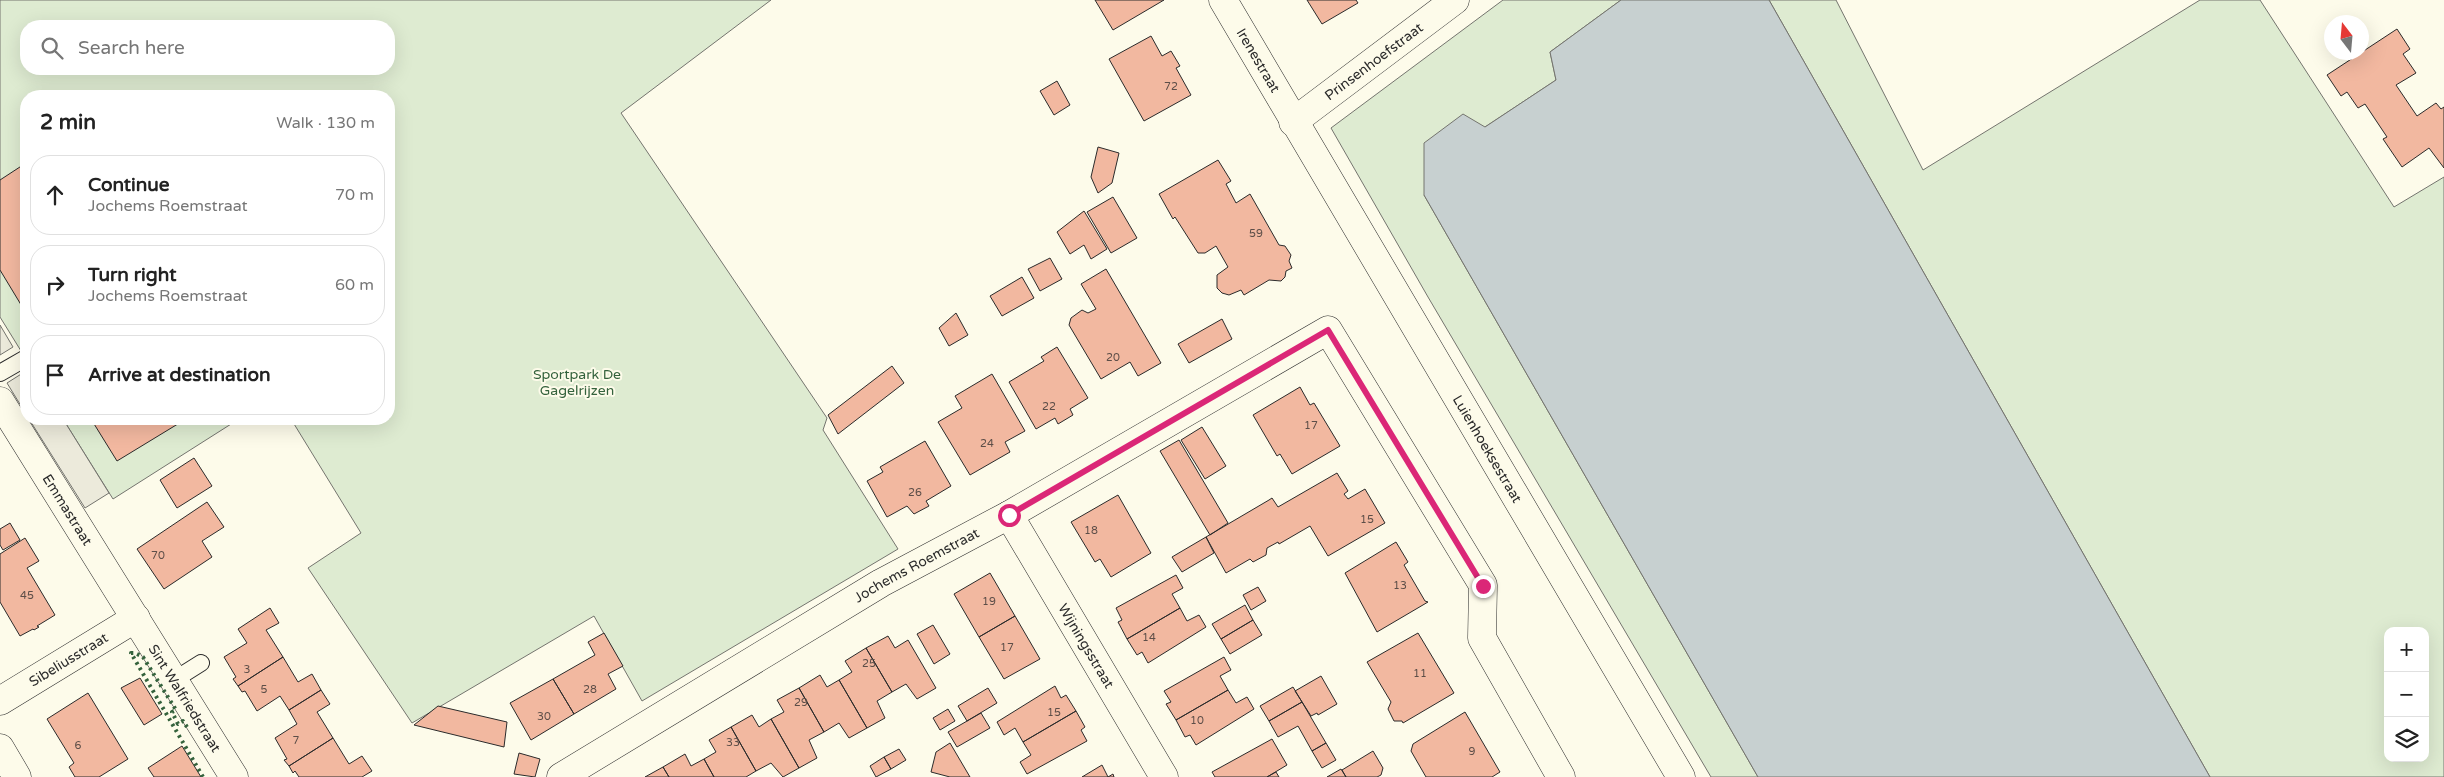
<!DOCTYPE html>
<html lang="en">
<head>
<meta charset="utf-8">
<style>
  body { margin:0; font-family:"Varela Round",sans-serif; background:#f6f6f6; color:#222 }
  .controls { position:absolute; right:15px; bottom:15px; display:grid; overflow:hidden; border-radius:10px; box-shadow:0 5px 20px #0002 }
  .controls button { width:45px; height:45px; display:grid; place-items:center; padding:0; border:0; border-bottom:1px solid #e0e0e0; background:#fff; color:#222; font:25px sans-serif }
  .compass { position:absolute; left:2324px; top:15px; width:45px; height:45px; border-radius:50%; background:#fff; box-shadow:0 5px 20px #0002; rotate:344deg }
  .stop { position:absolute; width:15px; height:15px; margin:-11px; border:4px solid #db2777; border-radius:50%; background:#fff }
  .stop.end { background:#db2777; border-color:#fff; box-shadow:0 1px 5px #0008 }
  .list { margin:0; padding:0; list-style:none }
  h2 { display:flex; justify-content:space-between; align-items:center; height:65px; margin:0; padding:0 20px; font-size:21px }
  h2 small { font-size:16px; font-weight:400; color:#767676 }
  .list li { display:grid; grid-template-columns:32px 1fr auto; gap:15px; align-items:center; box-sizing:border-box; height:80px; margin:0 10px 10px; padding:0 10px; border:1px solid #e0e0e0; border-radius:20px }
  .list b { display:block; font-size:19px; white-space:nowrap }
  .list p { margin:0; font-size:16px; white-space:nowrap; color:#767676 }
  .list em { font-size:16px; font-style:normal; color:#767676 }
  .icon { flex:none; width:28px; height:28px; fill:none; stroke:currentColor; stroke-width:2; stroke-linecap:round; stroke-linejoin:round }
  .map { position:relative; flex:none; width:2444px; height:777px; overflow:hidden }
  .search { position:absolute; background:#fff; box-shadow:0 5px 20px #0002; left:20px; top:20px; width:375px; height:55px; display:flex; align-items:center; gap:12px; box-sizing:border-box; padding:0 18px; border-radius:20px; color:#767676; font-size:19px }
  .panel { position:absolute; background:#fff; box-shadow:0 5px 20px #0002; left:20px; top:90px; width:375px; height:335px; border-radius:20px }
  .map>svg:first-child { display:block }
  .green { fill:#deebd1; stroke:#74746e; fill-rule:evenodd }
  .parking { fill:#eceadb; stroke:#74746e }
  .water { fill:#c7d0d0; stroke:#74746e }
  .building { fill:#f2b8a0; stroke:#2b2b2b }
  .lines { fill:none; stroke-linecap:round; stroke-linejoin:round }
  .lane-casing { stroke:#2b2b2b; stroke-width:18 }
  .street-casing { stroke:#2b2b2b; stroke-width:29 }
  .lane { stroke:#fdfbea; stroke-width:16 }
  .street { stroke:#fdfbea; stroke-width:28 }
  .hedge { stroke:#34623c; stroke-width:4; stroke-dasharray:2.5 4; stroke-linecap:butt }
  .route { stroke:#db2777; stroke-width:6 }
  .labels { text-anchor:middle; stroke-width:4; stroke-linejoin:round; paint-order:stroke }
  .number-label { font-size:11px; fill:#5d4e48 }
  .street-label { font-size:14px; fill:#2b2b2b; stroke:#fdfbea }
  .park-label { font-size:14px; fill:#34623c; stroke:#fdfbea }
</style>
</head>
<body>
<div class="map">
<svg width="2444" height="777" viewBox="0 0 2444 777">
  <rect width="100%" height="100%" fill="#fdfbea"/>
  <path class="green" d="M0,0H771L621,113L827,418L823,430L898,549L642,701L594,616L412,723L308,568L361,533L291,419H389V96H26V359L0,317ZM26,26H389V69H26Z
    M1503,0H1621L1550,52L1556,80L1485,127L1424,195L1758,777H1711L1428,297L1331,128Z
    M1769,0H1836L1923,170L2200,0H2260L2394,207L2444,177V777H2210ZM2388,631H2425V758H2388Z
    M63,419H239L113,499Z"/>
  <path class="parking" d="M0,325L13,347L0,355Z
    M26,371V414L7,383Z
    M29,419H63L109,493L85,508Z"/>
  <path class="water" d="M1621,0H1769L2210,777H1758L1424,195V143L1463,114L1485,127L1556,80L1550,52Z"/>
  <path class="building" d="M1095,0H1164L1113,30Z
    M1307,0H1356L1358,3L1322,24Z
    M2397,29L2410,49L2403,54L2416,73L2396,85L2417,116L2436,103L2441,109L2444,107V168L2429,148L2402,167L2383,139L2387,137L2365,104L2358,108L2347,92L2341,96L2327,75Z
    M1151,36L1162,56L1171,51L1180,66L1176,68L1191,95L1144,121L1109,59Z
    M1057,81L1070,105L1054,115L1040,91Z
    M1098,147L1119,153L1112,183L1098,193L1091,177Z
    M1218,160L1231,181L1226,184L1236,203L1250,194L1279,245L1285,246L1291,255L1289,261L1292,268L1286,271L1285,277L1281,281L1269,280L1244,295L1241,290L1229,295L1222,293L1217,288V275L1228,267L1216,246L1205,253H1198L1175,217L1173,219L1159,194Z
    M26,163V313L0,270V180Z
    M1113,197L1137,238L1111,253L1087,212Z
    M1084,211L1107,249L1091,259L1084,245L1070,254L1057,232Z
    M1050,258L1062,279L1040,291L1028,269Z
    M1106,269L1161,363L1138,376L1130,362L1101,379L1069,325L1071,318L1082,310L1088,313L1096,309L1081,284Z
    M1022,277L1034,298L1002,316L990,296Z
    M956,313L968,335L949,346L939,328Z
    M1222,319L1232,339L1189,363L1178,344Z
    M1057,347L1088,398L1070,409L1073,415L1058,424L1055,418L1036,429L1009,382L1044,361L1041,357Z
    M892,366L904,383L838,434L828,415Z
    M992,374L1025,431L1005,442L1010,452L970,475L938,422L962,408L955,396Z
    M1300,387L1310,405L1314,403L1340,446L1292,474L1280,454L1277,456L1253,415Z
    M91,419H186L117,461Z
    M1202,427L1226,466L1205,479L1181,440Z
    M1179,440L1228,523L1210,535L1160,451Z
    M925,441L951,486L926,501L929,506L914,514L907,506L887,517L867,481L883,472L880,467Z
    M194,458L212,486L177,508L160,480Z
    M1337,473L1348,491L1344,494L1348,499L1365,489L1385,523L1328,556L1310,526L1279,544L1278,542L1267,548L1266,555L1253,562L1250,559L1226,573L1206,537L1269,500L1272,498L1278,507Z
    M1118,495L1151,553L1111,577L1100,559L1095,562L1071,522Z
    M207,502L224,527L202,541L212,557L164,589L137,549Z
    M10,523L20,540L3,550L0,545V529Z
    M1206,537L1214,553L1182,572L1172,557Z
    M25,538L39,561L27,568L55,615L37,626L39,627L34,630L33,629L20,636L0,602V554Z
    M1396,542L1408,562L1404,565L1425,601L1428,602L1377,632L1345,573Z
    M990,573L1015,616L979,637L954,594Z
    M1176,575L1183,588L1172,594L1180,608L1127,639L1118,622L1122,620L1116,608Z
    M1258,587L1266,601L1251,610L1243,595Z
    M1245,605L1253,620L1221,639L1212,624Z
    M270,608L279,623L266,630L283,657L238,686L233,679L236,677L224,657L247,643L238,629Z
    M1180,608L1187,621L1199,615L1206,627L1148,663L1142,652L1137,655L1127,639Z
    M1015,616L1040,659L1004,679L979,637Z
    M1253,620L1262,635L1230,654L1221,639Z
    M933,625L950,654L934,664L917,634Z
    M604,633L623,666L608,674L616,689L574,714L553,679L595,655L588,642Z
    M1418,633L1454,693L1403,723L1402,721H1394L1388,709L1391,702L1367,662Z
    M888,636L895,648L908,640L936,688L917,699L906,684L892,692L866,648Z
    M866,648L892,692L877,701L885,718L867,728L839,680L852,672L845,661Z
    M283,657L298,682L312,674L321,690L289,710L280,696L257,711L245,691L242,692L238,686Z
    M1224,657L1231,670L1220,676L1228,690L1176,720L1166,704L1171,702L1164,691Z
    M820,675L827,687L839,680L867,728L849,738L839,723L824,732L799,688Z
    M1321,676L1337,704L1318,715L1317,713L1311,716L1295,691Z
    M140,678L162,714L144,725L121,688Z
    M553,679L574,714L531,740L510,703Z
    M1055,686L1061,698L1066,695L1076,711L1023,742L1015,728L1004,735L997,722Z
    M1293,687L1302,702L1269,721L1260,706Z
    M799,688L824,732L809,740L817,758L799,768L771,719L784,712L777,700Z
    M988,688L997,703L967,721L958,706Z
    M321,690L330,704L317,712L333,738L289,766L284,760L287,759L275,738L297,724L289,710Z
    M1228,690L1236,703L1247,697L1254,709L1196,745L1190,735L1185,737L1176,720Z
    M88,693L128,759L99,777H75L69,767L74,763L47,719Z
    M1302,702L1326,743L1312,751L1298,726L1278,737L1269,721Z
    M438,706L507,722L504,747L414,725Z
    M948,709L955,721L940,730L933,718Z
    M1076,711L1085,727L1081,730L1087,741L1027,774L1020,762L1031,755L1023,742Z
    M1465,712L1500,772L1492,777H1426L1411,751L1413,744Z
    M981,713L990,728L957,747L948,732Z
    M752,715L759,727L771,719L799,768L783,777L771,763L756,771L731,727Z
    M731,727L756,771L746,777H714L704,759L716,752L709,740Z
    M333,738L349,764L362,756L372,771L362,777H299L295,771L293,773L289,766Z
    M1272,739L1287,765L1267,777H1215L1212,772Z
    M950,743L970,777H950L931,772L936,752Z
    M1326,743L1336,760L1322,768L1312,751Z
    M182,746L201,777H154L148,768Z
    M899,749L906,760L891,769L884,757Z
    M1373,751L1383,768L1381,775L1377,777H1346L1342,770Z
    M519,753L540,759L535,777L514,774Z
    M685,754L691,766L704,759L714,777H669L663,767Z
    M884,757L891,769L876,777L870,766Z
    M1102,765L1108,777L1113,774L1114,777H1082Z
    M663,767L669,777H645Z
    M1341,769L1346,777H1327Z
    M1276,772L1279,777H1267Z"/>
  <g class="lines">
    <defs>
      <path id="lane" d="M0,373L26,358
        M174,680L201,663"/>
      <g id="street">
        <path id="s1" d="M1223,0L1681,777"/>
        <path id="s2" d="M1293,122L1455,0"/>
        <path id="s3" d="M0,401L234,777"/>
        <path id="s4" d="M1009,515L1164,777"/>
        <path id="s5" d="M0,701L136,618"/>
        <path d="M0,748L17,777"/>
        <path id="s6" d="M561,777L881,583L1009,515L1328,330L1483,585L1482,638L1561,777"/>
      </g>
    </defs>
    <use href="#lane" class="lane-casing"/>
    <use href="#street" class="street-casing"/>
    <use href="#lane" class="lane"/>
    <use href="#street" class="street"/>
    <path class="hedge" d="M187,727L183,721L178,724L172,712L176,710L143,657L135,653H131L203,777"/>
  </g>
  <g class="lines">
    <path class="route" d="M1009,515L1328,330L1483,586"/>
  </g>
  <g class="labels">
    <g class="number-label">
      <text x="1171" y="90">72</text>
      <text x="1256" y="237">59</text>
      <text x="1113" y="361">20</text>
      <text x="1049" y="410">22</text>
      <text x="1311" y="429">17</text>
      <text x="987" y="447">24</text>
      <text x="915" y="496">26</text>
      <text x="1367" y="523">15</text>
      <text x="1091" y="534">18</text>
      <text x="158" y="559">70</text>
      <text x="1400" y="589">13</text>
      <text x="27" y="599">45</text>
      <text x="989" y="605">19</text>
      <text x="1149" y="641">14</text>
      <text x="1007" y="651">17</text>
      <text x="869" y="667">25</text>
      <text x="247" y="673">3</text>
      <text x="1420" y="677">11</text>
      <text x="264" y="693">5</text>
      <text x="590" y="693">28</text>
      <text x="801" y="706">29</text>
      <text x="1054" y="716">15</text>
      <text x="544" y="720">30</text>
      <text x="1197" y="724">10</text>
      <text x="296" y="744">7</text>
      <text x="733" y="746">33</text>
      <text x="78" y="749">6</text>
      <text x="1472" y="755">9</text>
    </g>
    <g class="street-label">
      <text dy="5" stroke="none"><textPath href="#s1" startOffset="70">Irenestraat</textPath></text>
      <text dy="5" stroke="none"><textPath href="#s2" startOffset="101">Prinsenhoefstraat</textPath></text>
      <text dy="5" stroke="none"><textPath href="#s1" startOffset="521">Luienhoeksestraat</textPath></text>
      <text dy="5" stroke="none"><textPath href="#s3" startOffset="128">Emmastraat</textPath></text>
      <text dy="5" stroke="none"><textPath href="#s6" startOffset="414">Jochems Roemstraat</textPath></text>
      <text dy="5" stroke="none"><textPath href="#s4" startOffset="152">Wijningsstraat</textPath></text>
      <text dy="5" stroke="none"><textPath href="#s5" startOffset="80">Sibeliusstraat</textPath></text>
      <text dy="5" stroke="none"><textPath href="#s3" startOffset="350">Sint Walfriedstraat</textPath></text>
    </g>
    <g class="park-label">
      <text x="577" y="379">Sportpark De<tspan x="577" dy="16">Gagelrijzen</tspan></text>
    </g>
  </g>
</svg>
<div class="controls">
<button>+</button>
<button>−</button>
<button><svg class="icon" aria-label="layers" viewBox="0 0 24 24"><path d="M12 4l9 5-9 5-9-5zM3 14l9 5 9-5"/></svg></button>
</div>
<svg class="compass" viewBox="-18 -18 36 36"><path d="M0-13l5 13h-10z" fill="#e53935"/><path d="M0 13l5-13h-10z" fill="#767676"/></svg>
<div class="stop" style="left:1009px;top:515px"></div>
<div class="stop end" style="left:1483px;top:586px"></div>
<div class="search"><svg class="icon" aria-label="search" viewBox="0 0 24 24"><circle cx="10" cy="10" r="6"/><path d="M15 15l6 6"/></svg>Search here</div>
<section class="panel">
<h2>2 min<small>Walk · 130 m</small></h2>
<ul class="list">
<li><svg class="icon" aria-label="ahead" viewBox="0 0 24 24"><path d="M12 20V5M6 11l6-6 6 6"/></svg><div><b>Continue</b><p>Jochems Roemstraat</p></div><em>70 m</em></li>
<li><svg class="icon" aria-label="right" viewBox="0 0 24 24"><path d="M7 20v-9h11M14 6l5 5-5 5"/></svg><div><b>Turn right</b><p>Jochems Roemstraat</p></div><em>60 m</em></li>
<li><svg class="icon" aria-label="arrive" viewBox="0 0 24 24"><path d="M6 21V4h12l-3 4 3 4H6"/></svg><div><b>Arrive at destination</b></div></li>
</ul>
</section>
</div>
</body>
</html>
